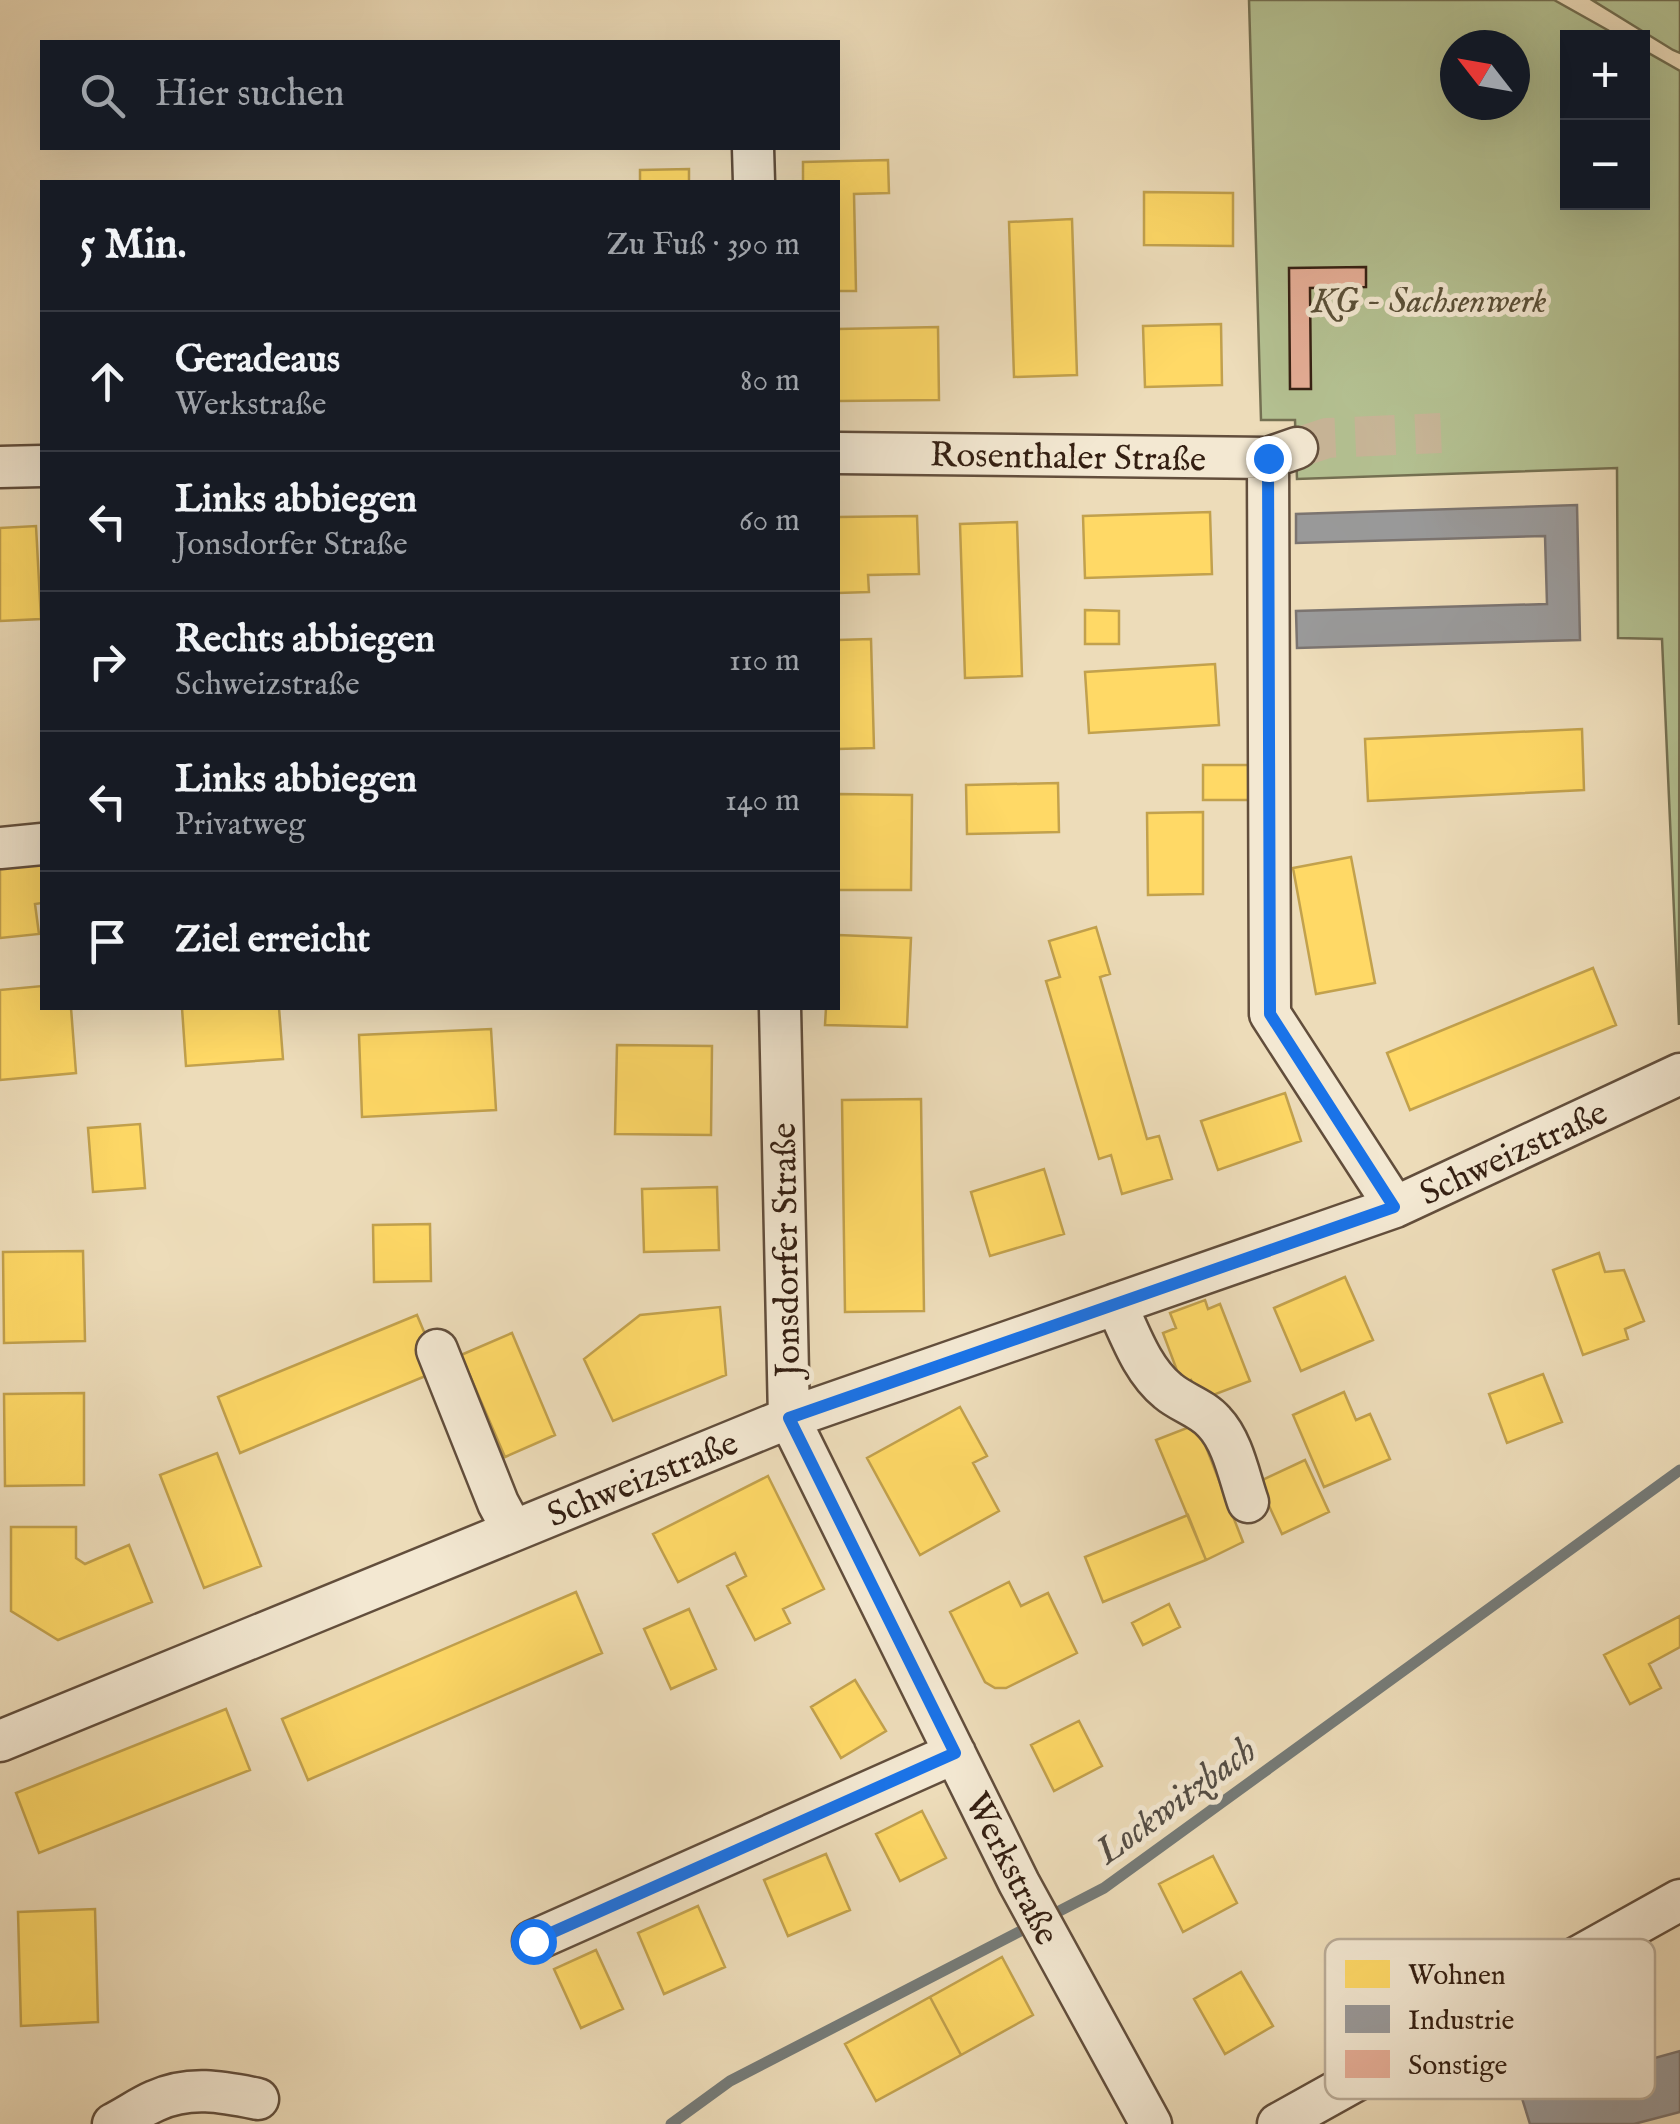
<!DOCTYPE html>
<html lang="de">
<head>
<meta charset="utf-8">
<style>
  body { margin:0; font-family:"IM FELL English",serif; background:#242831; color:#f1f3f6 }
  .controls { position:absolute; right:30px; top:30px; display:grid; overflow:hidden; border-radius:0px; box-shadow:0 10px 40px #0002 }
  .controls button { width:90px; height:90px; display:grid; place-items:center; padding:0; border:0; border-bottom:2px solid #363941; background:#171b24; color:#f1f3f6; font:50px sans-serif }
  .compass { position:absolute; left:1440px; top:30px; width:90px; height:90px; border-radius:50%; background:#171b24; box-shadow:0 10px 40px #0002; rotate:301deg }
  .stop { position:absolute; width:30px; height:30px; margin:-22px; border:8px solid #1a73e8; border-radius:50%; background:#fff }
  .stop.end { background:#1a73e8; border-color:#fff; box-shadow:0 2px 10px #0008 }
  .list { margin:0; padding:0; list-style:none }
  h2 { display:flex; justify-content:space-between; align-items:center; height:130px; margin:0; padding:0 40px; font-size:42px }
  h2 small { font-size:32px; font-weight:400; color:#9ea1a6 }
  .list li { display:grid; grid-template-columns:65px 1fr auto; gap:30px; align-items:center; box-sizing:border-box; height:140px; padding:0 40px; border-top:2px solid #363941 }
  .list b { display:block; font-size:38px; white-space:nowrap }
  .list p { margin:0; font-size:32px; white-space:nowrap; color:#9ea1a6 }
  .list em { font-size:32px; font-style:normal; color:#9ea1a6 }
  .icon { flex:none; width:55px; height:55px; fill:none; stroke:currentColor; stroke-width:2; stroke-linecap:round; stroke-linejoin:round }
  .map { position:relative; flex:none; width:1680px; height:2124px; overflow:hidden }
  .search { position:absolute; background:#171b24; box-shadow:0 10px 40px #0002; left:40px; top:40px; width:800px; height:110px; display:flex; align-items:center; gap:25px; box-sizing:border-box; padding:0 35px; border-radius:0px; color:#9ea1a6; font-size:38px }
  .panel { position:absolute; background:#171b24; box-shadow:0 10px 40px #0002; left:40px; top:180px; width:800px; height:830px; border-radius:0px }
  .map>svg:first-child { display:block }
  .green { fill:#b4c192; stroke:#747052; stroke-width:2.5; fill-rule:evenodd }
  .homes { fill:#ffd966; stroke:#c2a14d; stroke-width:2.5 }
  .industry { fill:#999; stroke:#7b7470; stroke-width:2.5 }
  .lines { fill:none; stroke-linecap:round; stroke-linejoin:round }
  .stream { stroke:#757b78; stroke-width:11 }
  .building { fill:#e6ae97; stroke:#341f12; stroke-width:2.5 }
  .minor-tunnel { stroke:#c8b698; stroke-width:40; stroke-dasharray:40 20; stroke-linecap:butt }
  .minor-casing { stroke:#624e3c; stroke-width:45 }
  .minor { stroke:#f3e8d2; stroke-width:40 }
  .route { stroke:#1a73e8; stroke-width:12 }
  .labels { text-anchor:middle; stroke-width:10; stroke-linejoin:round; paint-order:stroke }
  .park-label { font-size:35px; font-style:italic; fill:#5a5038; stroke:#f3e8d2 }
  .street-label { font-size:35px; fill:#341f12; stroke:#f3e8d2 }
  .water-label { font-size:38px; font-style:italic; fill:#544d45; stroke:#f3e8d2 }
  .key { fill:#f3e8d2; stroke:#baac98; stroke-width:2.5 }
  .key-label { font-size:28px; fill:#341f12 }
</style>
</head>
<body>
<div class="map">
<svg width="1680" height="2124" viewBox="0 0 1680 2124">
  <rect width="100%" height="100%" fill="#eddcb9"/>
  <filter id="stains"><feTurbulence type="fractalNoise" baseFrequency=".002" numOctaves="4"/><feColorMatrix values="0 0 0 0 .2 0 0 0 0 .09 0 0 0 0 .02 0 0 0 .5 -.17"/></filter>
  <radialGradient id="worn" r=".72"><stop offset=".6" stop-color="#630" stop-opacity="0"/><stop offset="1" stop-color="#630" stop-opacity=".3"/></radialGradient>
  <path class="green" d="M1249,0H1554L1620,37L1568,38V202H1642L1643,50L1680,71L1679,1025L1662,639L1618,638L1617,468L1297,479L1295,420H1261ZM1455,45H1515V105H1455Z
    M1592,0H1680V53L1673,50Z"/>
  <path class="homes" d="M888,160L889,193L854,194L856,291H838V182H803V162Z
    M689,169V182H640V170Z
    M1144,192L1233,193V246L1144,245Z
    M1072,219L1077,375L1014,377L1009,222Z
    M1221,324L1222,385L1145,387L1143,326Z
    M938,327L939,400L838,401V329Z
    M1210,512L1212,574L1085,578L1083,516Z
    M917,516L919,574L868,575L869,592L838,593V517Z
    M1017,522L1022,676L965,678L960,524Z
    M36,526L41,619L0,621V528Z
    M1085,610L1119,611V644H1085Z
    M871,639L874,748L838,749V640Z
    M1215,664L1219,725L1089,733L1085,672Z
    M1582,729L1584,790L1368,801L1365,739Z
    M1203,765H1250V800H1203Z
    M1058,783L1059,832L967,834L966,785Z
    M838,794L912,795L911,890H838Z
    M1203,812V894L1148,895L1147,813Z
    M0,856L42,858V903L35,904L39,934L0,938Z
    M1351,857L1375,983L1316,994L1293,868Z
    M1096,927L1110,974L1100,977L1147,1139L1159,1136L1172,1179L1122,1194L1111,1155L1099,1159L1046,981L1060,977L1049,941Z
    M838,935L911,938L907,1027L825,1025L826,1008H838Z
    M1593,968L1616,1025L1410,1110L1387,1053Z
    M42,986V1008H71L76,1073L0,1080V990Z
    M182,1008H279L283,1059L186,1066Z
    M491,1029L496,1110L362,1117L359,1035Z
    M617,1045L712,1046L711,1135L615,1134Z
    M1285,1093L1301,1141L1218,1170L1201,1121Z
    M921,1099L924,1311L845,1312L842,1100Z
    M140,1124L145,1188L93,1192L88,1128Z
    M1044,1169L1064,1234L990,1256L971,1192Z
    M717,1187L719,1250L644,1252L642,1189Z
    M430,1224L431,1281L374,1282L373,1225Z
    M83,1251L85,1341L4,1343L3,1252Z
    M1599,1253L1605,1272L1624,1270L1644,1321L1625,1329L1628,1339L1583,1355L1553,1270Z
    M1345,1277L1373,1340L1301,1371L1274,1308Z
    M1205,1300L1208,1309L1220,1304L1250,1381L1200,1400L1191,1380L1182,1384L1163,1333L1176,1328L1170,1313Z
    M720,1307L726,1375L613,1421L584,1359L640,1315Z
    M417,1315L440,1370L240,1453L218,1397Z
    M512,1333L555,1435L505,1457L461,1355Z
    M1543,1374L1562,1422L1507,1443L1489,1394Z
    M1344,1392L1356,1420L1370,1414L1390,1459L1324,1487L1293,1415Z
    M84,1393V1485L5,1486L4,1394Z
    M960,1407L987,1456L973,1463L999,1511L920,1555L867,1458Z
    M1197,1424L1243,1542L1206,1560L1156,1440Z
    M217,1453L261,1566L204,1588L160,1475Z
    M1305,1460L1329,1512L1282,1534L1258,1482Z
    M768,1476L824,1589L783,1609L790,1623L755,1640L727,1586L746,1576L735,1553L678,1582L653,1534Z
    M1188,1515L1206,1560L1103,1602L1085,1557Z
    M11,1527H76V1558L85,1564L129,1545L152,1602L58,1640L11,1611Z
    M1009,1582L1021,1606L1048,1593L1077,1653L1006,1688H995L985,1682L950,1612Z
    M576,1592L602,1653L308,1780L282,1719Z
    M1169,1604L1180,1627L1143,1645L1132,1623Z
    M689,1609L716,1669L671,1689L644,1629Z
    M1680,1616V1647L1649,1664L1661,1688L1630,1704L1604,1655Z
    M855,1680L886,1731L841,1758L811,1707Z
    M226,1709L250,1770L39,1853L16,1793Z
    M1079,1721L1102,1766L1054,1791L1031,1745Z
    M922,1811L946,1858L900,1881L876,1834Z
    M826,1854L850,1910L788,1936L764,1880Z
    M1213,1856L1237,1903L1183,1932L1159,1884Z
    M698,1906L725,1967L664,1994L638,1933Z
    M95,1909L98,2022L21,2026L18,1912Z
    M596,1950L623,2009L581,2028L554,1969Z
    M1002,1957L1033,2015L961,2055L930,1997Z
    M1241,1972L1273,2026L1225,2054L1194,1999Z
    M930,1997L961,2055L876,2101L845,2044Z"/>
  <path class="industry" d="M1577,505L1580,640L1297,648L1296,611L1547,604L1545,536L1296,543V514Z
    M1680,2051V2112L1634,2124H1530L1521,2095Z"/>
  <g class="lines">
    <path class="stream" d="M671,2124L730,2081L1104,1888L1680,1470"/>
  </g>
  <path class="building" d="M1366,267V287L1310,288L1311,389H1290L1289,268Z"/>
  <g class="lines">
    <path class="minor-tunnel" d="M1297,448L1327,438L1441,433"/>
    <defs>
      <path id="minor" d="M753,148L754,182
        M838,453L1268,458L1297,448
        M1268,458L1270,1014L1395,1207
        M0,467L42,466
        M0,848L42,844
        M780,1008L789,1418L1019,1883L1151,2124
        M1116,1304C1130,1334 1142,1370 1168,1391C1182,1403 1202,1408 1214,1422C1233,1442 1239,1476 1248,1502
        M437,1350L498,1503L513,1531
        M0,1741L789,1418L1395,1207L1680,1074
        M533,1941L955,1753
        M113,2124C127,2117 141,2107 155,2101C190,2085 223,2092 258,2099
        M1278,2124L1680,1900"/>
    </defs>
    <use href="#minor" class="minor-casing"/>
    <use href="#minor" class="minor"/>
  </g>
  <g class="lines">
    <path class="route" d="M533,1941L955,1753L789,1418L1394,1207L1270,1014L1268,458"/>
  </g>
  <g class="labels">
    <g class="park-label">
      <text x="1429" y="312">KG - Sachsenwerk</text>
    </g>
    <g class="street-label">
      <text transform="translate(1068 456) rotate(1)" y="12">Rosenthaler Straße</text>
      <text transform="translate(1513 1152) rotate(-25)" y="12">Schweizstraße</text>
      <text transform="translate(785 1250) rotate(-91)" y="12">Jonsdorfer Straße</text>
      <text transform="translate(642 1478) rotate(-22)" y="12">Schweizstraße</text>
      <text transform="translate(1013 1868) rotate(63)" y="12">Werkstraße</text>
    </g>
    <g class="water-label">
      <text transform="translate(1175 1800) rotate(-36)" y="13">Lockwitzbach</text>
    </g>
  </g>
  <rect x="1325" y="1939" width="330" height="160" rx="15" class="key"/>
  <rect x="1345" y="1960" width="45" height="28" fill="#ffd966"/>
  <rect x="1345" y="2005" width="45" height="28" fill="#999"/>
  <rect x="1345" y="2050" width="45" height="28" fill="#e6ae97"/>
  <g class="key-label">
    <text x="1408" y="1984">Wohnen</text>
    <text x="1408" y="2029">Industrie</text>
    <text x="1408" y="2074">Sonstige</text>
  </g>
  <rect width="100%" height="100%" filter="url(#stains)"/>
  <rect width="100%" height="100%" fill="url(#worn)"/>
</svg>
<div class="controls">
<button>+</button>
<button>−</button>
</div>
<svg class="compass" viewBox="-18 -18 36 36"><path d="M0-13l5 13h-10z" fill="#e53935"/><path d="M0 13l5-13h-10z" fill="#9ea1a6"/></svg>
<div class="stop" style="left:533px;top:1941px"></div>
<div class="stop end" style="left:1268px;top:458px"></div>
<div class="search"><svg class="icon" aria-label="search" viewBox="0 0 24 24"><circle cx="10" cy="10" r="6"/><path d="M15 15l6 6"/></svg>Hier suchen</div>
<section class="panel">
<h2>5 Min.<small>Zu Fuß · 390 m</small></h2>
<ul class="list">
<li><svg class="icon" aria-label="ahead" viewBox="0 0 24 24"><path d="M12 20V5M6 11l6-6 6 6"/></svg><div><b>Geradeaus</b><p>Werkstraße</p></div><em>80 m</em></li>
<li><svg class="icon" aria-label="left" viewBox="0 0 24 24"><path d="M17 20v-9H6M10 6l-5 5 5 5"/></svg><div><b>Links abbiegen</b><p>Jonsdorfer Straße</p></div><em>60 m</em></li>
<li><svg class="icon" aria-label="right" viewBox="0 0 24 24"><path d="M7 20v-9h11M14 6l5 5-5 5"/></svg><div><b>Rechts abbiegen</b><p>Schweizstraße</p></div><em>110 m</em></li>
<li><svg class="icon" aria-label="left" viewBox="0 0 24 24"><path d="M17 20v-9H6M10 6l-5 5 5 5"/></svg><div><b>Links abbiegen</b><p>Privatweg</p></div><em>140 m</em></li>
<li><svg class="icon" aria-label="arrive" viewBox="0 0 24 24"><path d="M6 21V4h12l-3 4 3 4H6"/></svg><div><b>Ziel erreicht</b></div></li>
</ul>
</section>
</div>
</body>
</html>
